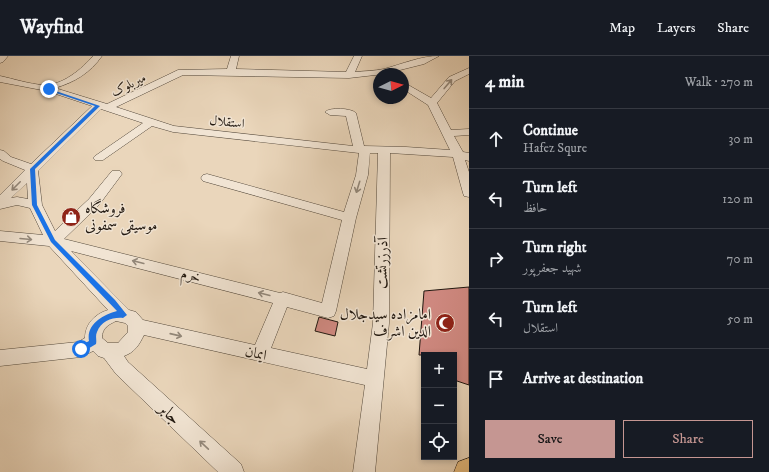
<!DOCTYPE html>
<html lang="en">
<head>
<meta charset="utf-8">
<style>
  body { margin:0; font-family:"IM FELL DW Pica",Amiri,serif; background:#20242c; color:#f1f3f6 }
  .controls { position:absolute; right:12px; bottom:12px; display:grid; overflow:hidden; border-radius:0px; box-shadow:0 2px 6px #0003 }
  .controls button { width:36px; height:36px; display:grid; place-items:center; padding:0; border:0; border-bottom:1px solid #363941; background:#171b24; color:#f1f3f6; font:20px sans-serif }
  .compass { position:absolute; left:373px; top:12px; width:36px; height:36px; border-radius:50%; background:#171b24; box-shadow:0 2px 6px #0003; rotate:85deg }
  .stop { position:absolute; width:12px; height:12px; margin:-9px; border:3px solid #1a73e8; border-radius:50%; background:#fff }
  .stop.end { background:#1a73e8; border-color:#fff; box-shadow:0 1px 4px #0008 }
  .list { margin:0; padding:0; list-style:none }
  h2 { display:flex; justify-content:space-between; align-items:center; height:52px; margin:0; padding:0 16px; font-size:17px }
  h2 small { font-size:13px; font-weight:400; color:#9ea1a6 }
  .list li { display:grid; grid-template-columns:26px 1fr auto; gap:12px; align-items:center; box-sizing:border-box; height:60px; padding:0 16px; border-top:1px solid #363941 }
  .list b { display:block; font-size:15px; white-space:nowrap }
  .list p { margin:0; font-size:13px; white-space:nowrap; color:#9ea1a6 }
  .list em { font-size:13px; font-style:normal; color:#9ea1a6 }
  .actions { display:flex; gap:8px; padding:12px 16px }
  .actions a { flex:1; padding:9px 0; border:1px solid #c59692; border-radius:0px; text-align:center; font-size:14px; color:#c59692 }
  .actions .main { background:#c59692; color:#111 }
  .icon { flex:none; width:22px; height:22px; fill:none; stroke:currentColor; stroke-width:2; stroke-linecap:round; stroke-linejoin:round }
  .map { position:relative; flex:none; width:469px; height:416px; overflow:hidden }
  header { display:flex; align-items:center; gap:24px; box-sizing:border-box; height:56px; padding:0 20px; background:#171b24; border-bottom:1px solid #363941 }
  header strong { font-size:19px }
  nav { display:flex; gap:22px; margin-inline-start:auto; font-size:14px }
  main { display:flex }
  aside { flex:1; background:#171b24 }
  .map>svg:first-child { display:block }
  .building { fill:#ce887f; stroke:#211810 }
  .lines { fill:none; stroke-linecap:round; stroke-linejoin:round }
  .minor-casing { stroke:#53483b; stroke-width:1 }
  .major-casing { stroke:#211810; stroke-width:1 }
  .minor { fill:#f1e4d3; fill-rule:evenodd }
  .major { fill:#e5bb7e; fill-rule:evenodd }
  .oneway { stroke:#93887b }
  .route { fill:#1a73e8 }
  .labels { text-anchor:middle; stroke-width:3; stroke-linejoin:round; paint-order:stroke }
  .far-street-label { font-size:13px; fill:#211810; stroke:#f1e4d3 }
  .poi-label { font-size:15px; fill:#211810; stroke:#f1e4d3; text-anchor:start }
  .street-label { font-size:15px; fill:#211810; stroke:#f1e4d3 }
  .near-street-label { font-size:18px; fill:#211810; stroke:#f1e4d3 }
</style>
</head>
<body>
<header>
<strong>Wayfind</strong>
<nav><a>Map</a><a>Layers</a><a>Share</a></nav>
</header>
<main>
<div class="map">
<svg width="469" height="416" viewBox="0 0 469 416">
  <rect width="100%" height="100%" fill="#ead6bb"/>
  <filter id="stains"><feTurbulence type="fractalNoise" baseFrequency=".005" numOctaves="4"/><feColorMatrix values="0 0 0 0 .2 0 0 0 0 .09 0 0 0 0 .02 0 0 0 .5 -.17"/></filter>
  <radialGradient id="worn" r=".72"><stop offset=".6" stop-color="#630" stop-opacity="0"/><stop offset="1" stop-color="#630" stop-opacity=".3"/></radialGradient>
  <path class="building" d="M469,231V329L454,324V299H419L424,235Z
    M319,261L338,266L335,280L315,275Z"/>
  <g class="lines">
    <defs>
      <path id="minor" d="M0,0H8L3,6L0,7Z
        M93,0H102C90,17 75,26 55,32L107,48L178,14L227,13L231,0H239L236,13L346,16L354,0H362L355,16C364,15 374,15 384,13C402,8 421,0 439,0L424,8L384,18L349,22L183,19L116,51L174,70L353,90L346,60L330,59L325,56C330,51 351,52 356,57L364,90L406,91L450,94L428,49L403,33V26L431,42L449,21L469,12V18L455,25L437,47L451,74L469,73V79L454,80L463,96L469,97V105L465,104L469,116V141L464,140L463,137L453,101L390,97L389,267L375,416H353L365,329L144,279C139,289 135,296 124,300L128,306L241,408L244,416H218L116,318L104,302L98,300L93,295L81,301L0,310V294L78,286L85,282C85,268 95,258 108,254L49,190L0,185V175L43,179L30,152L17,149L0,153V139L25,114L3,105L0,103V94L4,95L11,101L31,108L92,50L47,35L0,26V20C14,23 29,28 43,29C62,30 82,13 93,0ZM101,53L143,67L95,100L93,102L95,104H103L152,70L173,76L359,97L356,119L344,156L207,118L203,119L201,122L203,125L342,164L322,247L283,236L280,237L64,183L99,149L122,118L120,115H112L89,143L55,175L42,149L38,115ZM370,97H378L373,267L367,313L271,292L287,251L328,262L334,260L336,255L356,162L368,119ZM27,127L28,143L17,141L11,142ZM71,195L273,247L255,289L143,264L136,256L129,254ZM116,265L125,267L128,270V276L118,287H108L102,282C102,272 108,269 116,265Z"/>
      <path id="major" d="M469,402V416H454L458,406Z"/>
    </defs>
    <use href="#minor" class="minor-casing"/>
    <use href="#major" class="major-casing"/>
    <use href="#minor" class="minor"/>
    <use href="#major" class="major"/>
  </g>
  <defs><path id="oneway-shaft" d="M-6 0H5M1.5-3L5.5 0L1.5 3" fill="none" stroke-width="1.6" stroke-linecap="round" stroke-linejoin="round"/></defs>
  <g class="oneway">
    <use href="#oneway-shaft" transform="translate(448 28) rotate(-50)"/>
    <use href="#oneway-shaft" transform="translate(16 130) rotate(135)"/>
    <use href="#oneway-shaft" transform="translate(358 131) rotate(107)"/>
    <use href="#oneway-shaft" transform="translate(26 183) rotate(5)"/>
    <use href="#oneway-shaft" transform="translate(138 206) rotate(-166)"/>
    <use href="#oneway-shaft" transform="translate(264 238) rotate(-166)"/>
    <use href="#oneway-shaft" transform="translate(176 279) rotate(13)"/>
    <use href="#oneway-shaft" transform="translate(204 389) rotate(-137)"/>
  </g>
  <path class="route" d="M47,32L100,50L35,113L37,149L55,184L115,244L127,259L123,262C113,261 101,265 97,276C95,280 97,284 96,288L81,297L78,296V291L89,285C86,268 103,259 117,255L51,186L32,149L30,113L95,50L47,34Z"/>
  <defs>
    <symbol id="shop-disc" viewBox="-11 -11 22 22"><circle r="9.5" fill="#8f2418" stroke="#f1e4d3"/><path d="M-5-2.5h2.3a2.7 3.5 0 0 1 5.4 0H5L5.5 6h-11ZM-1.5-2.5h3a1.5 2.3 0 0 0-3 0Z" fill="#fff"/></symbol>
    <symbol id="mosque-disc" viewBox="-11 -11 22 22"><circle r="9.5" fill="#8f2418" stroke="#f1e4d3"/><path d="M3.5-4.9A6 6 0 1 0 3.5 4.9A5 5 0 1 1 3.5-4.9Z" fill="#fff"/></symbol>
  </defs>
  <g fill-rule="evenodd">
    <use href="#shop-disc" x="60" y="150" width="22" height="22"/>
    <use href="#mosque-disc" x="434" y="256" width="22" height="22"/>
  </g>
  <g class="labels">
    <g class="far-street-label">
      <text transform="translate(128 28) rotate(-26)" y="5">میربلوک</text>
      <text transform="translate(227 65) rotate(6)" y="5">استقلال</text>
    </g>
    <g class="poi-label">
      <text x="85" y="157">فروشگاه<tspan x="85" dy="17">موسیقی سمفونی</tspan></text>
      <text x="431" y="263" text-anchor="end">امامزاده سیدجلال<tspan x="431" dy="17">الدین اشرف</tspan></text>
    </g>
    <g class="street-label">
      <text transform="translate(382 207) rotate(-89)" y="5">آذرزرتشت</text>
      <text transform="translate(191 219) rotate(14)" y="5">خرم</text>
      <text transform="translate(256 297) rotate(13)" y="5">ایمان</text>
    </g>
    <g class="near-street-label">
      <text transform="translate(170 357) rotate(43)" y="6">جابر</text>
    </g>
  </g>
  <rect width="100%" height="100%" filter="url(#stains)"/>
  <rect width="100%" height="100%" fill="url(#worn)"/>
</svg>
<div class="controls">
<button>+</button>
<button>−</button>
<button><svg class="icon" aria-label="locate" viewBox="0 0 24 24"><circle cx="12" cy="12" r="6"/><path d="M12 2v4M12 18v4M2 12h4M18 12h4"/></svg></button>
</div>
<svg class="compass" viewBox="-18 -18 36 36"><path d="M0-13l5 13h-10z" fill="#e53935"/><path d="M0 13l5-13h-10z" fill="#9ea1a6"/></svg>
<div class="stop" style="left:81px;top:293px"></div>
<div class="stop end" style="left:49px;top:33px"></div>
</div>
<aside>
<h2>4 min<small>Walk · 270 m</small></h2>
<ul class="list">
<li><svg class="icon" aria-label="ahead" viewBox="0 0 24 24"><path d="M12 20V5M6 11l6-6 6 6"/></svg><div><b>Continue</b><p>Hafez Squre</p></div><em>30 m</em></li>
<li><svg class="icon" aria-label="left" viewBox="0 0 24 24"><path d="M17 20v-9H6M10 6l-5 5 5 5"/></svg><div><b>Turn left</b><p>حافظ</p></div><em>120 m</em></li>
<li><svg class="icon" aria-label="right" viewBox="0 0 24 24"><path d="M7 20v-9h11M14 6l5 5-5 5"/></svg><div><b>Turn right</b><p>شهید جعفرپور</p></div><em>70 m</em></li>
<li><svg class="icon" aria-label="left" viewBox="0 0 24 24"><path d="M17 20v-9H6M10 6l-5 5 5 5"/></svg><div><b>Turn left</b><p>استقلال</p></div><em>50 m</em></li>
<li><svg class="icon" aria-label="arrive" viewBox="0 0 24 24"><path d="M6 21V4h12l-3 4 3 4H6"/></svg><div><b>Arrive at destination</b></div></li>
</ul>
<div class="actions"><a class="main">Save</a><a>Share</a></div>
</aside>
</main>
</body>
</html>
